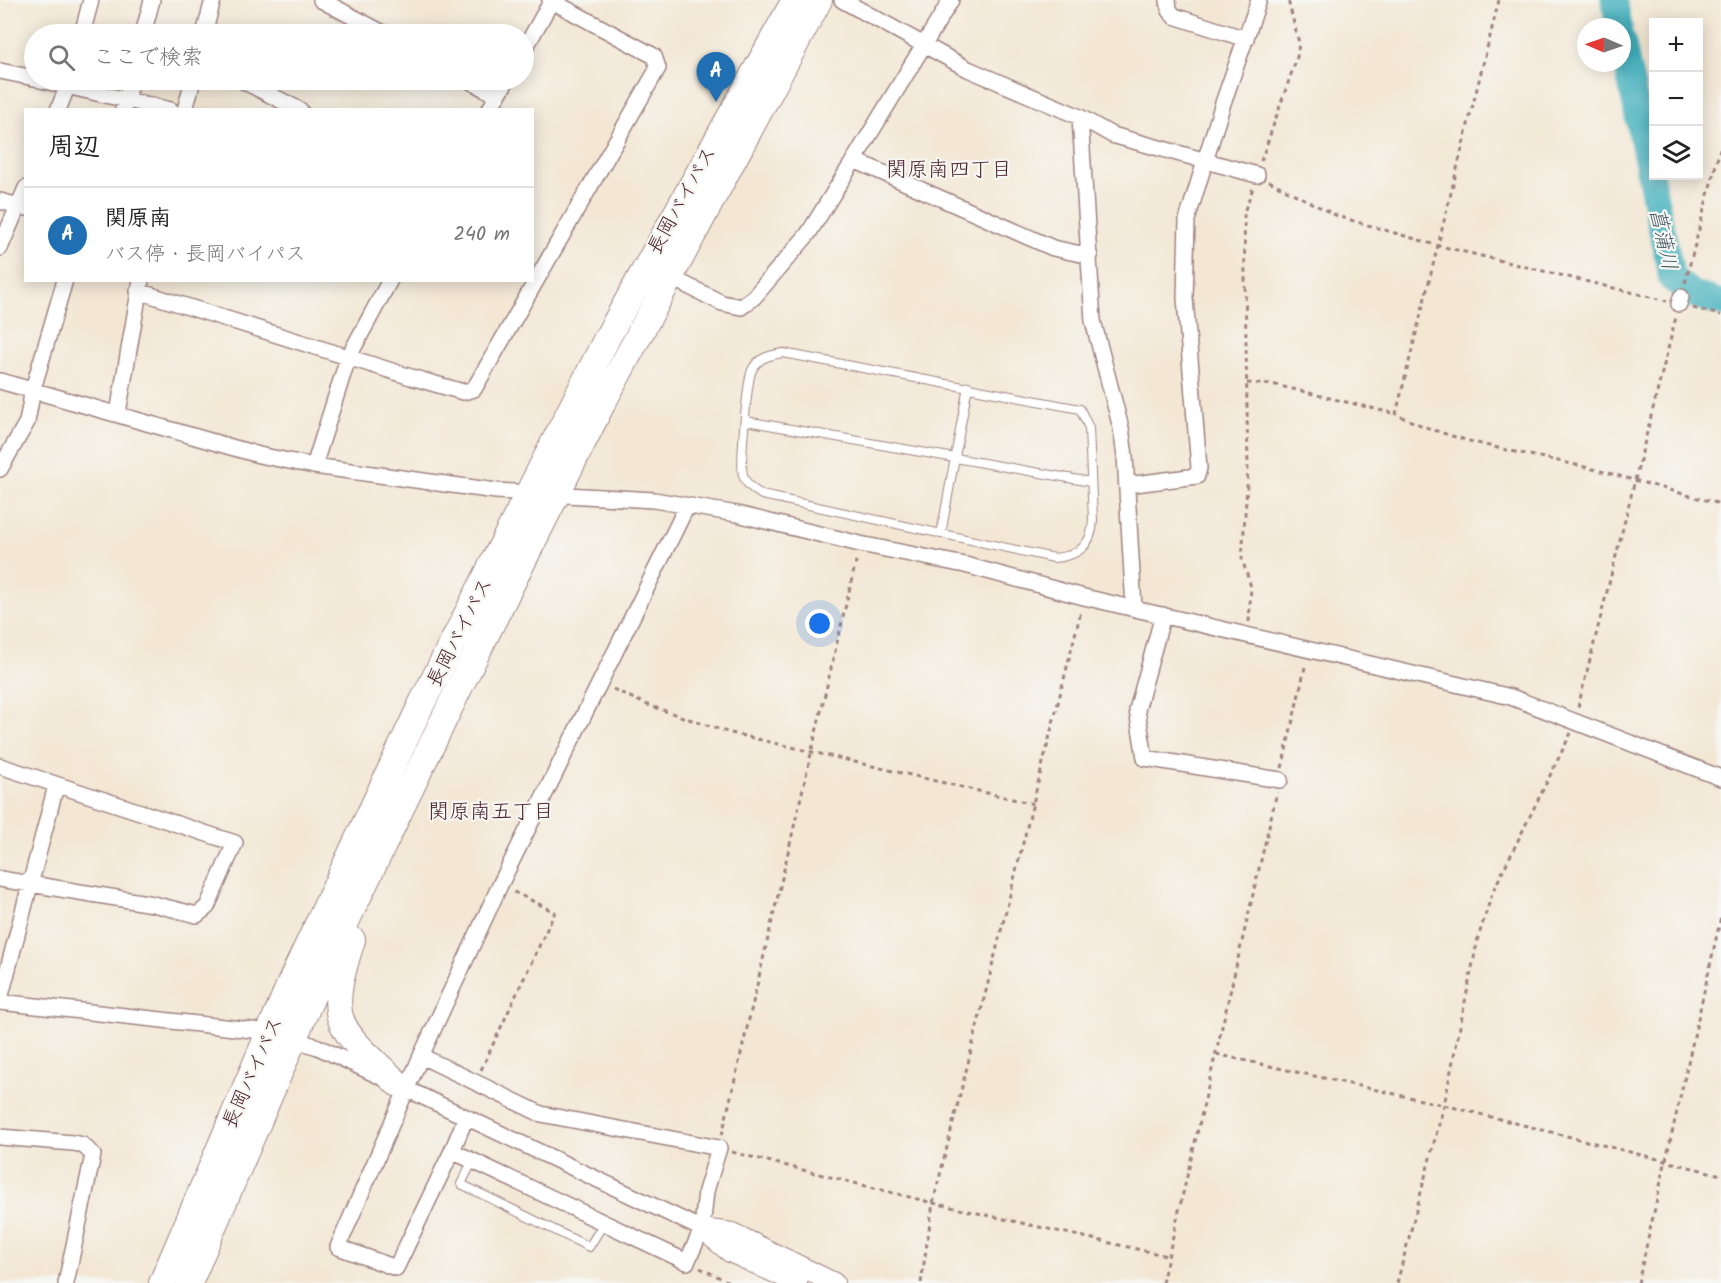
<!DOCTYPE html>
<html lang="ja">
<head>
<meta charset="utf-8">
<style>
  body { margin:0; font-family:Kalam,"Klee One",sans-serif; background:#f6f6f6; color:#222 }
  .controls { position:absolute; right:18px; top:18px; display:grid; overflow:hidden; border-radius:0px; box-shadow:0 3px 15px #0003 }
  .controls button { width:54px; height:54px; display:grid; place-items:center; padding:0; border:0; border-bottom:2px solid #e0e0e0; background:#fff; color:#222; font:30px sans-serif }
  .compass { position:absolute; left:1577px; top:18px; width:54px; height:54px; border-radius:50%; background:#fff; box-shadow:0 3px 15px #0003; rotate:272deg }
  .you { position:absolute; left:820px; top:624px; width:21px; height:21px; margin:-15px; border:4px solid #fff; border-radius:50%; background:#1a73e8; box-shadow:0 0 0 9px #1a73e833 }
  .badge { display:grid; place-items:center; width:39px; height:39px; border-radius:50%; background:#1f6fb2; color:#fff; font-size:20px; font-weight:700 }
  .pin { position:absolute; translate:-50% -50px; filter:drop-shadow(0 2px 3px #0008) }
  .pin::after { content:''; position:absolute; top:32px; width:21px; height:18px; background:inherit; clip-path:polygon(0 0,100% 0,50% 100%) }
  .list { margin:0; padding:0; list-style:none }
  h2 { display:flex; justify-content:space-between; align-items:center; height:78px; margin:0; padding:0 24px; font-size:26px }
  h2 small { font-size:20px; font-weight:400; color:#767676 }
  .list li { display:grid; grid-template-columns:39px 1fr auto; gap:18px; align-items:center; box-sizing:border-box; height:96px; padding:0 24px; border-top:2px solid #e0e0e0 }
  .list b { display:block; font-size:22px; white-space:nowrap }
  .list p { margin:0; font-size:20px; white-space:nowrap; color:#767676 }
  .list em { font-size:20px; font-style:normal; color:#767676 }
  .icon { flex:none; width:33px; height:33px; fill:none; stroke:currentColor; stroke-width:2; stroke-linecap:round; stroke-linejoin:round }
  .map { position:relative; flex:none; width:1721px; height:1283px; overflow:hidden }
  .search { position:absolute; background:#fff; box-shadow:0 3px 15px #0003; left:24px; top:24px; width:510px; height:66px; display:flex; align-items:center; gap:15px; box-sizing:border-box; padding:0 21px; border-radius:33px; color:#767676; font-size:22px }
  .panel { position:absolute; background:#fff; box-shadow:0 3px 15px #0003; left:24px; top:108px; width:510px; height:174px; border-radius:0px }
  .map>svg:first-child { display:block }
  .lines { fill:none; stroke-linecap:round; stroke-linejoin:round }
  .river { stroke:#42b0bd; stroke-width:27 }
  .service-casing { stroke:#9e8380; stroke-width:10 }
  .minor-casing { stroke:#9e8380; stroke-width:18 }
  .tertiary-casing { stroke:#9e8380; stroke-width:22 }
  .trunk-casing { stroke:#9e8380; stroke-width:28 }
  .path { stroke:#9e8380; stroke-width:3; stroke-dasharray:4.5 4.5; stroke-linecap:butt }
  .service { stroke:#fff; stroke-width:8 }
  .minor { stroke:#fff; stroke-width:15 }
  .tertiary { stroke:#fff; stroke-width:20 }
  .trunk { stroke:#fff; stroke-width:26 }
  .labels { text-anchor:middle; stroke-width:4.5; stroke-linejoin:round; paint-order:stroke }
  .street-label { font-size:20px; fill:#4a1f2b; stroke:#f6f6f2 }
  .neighbourhood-label { font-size:21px; fill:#4a1f2b; stroke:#f6f6f2 }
  .water-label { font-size:21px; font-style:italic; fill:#475965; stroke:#f6f6f2 }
</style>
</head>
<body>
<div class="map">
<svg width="1721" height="1283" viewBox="0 0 1721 1283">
  <rect width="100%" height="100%" fill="#f6f6f2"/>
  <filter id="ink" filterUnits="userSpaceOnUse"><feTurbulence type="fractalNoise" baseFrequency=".0167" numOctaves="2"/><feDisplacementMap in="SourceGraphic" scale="12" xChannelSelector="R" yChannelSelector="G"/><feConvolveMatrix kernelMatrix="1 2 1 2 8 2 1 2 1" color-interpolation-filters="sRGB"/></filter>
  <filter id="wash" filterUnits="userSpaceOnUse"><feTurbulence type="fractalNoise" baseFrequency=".008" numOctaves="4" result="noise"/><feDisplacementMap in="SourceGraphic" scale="24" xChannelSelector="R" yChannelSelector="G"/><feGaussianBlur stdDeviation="1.35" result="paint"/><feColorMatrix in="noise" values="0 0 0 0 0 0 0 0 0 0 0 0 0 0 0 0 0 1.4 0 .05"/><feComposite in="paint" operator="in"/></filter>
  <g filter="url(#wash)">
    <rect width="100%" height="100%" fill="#f3e7d4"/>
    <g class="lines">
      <path class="river" d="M1614,0L1619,27
        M1622,40L1672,279L1695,295L1721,303"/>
    </g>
  </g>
  <g filter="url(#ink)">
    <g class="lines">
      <defs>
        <path id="service" d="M783,353L1080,409L1089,428L1093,520C1092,546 1078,556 1054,558L762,495C754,490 746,485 743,475C740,464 747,380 752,370C758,357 772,355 783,353Z
          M746,421L1091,482
          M941,534L968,386
          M473,1160L461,1184L589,1247L604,1223"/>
        <path id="minor" d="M321,0L385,34
          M842,0L968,69L1080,117L1112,135L1257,175
          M951,0L854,160L1053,248L1090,256
          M1168,0L1169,9L1174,16L1246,39
          M82,34L91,0
          M143,34L152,0
          M204,34L213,0
          M524,50L552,0
          M0,71L34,78
          M40,80L171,110
          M241,80L300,110
          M468,80L498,96
          M58,110L70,80
          M123,110L132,80
          M185,110L193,80
          M489,110L507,80
          M1080,117L1093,321L1121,428L1125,456L1134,608
          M0,201L26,208
          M0,248L26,188
          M670,277L722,303L741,307L754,297L808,234L854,160
          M138,291L411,377L463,392L474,389L658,68L654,56L550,0
          M1679,304L1681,297
          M0,381L259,455L314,466L496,491L654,500L737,514L860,544L965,565L1084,597L1511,697L1721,778
          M118,413L141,280
          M314,466L348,358L390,280
          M0,469L27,422L33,389L65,280
          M1127,485L1197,476L1199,468L1185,298L1187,220L1223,103L1259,0
          M1163,615L1137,710L1145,758L1280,780
          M0,766L235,843L207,907L197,915L153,904L0,879
          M0,999L56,786
          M0,1002L270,1032L318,1047L702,1229
          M421,1056L541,1114L719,1148L706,1191L702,1229L687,1262L452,1151L466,1117
          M0,1137L73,1143L83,1145L93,1155L66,1283
          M452,1151L396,1268L338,1247L421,1056L500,885L687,506"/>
        <path id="tertiary" d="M702,1229L732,1233L834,1283
          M702,1229L730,1252L797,1283"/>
        <path id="trunk" d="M352,940C325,1024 336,1025 397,1083
          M162,1283L293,977L421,705L607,338L795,0
          M189,1283L328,959L459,688L602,404L819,0"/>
      </defs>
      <use href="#service" class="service-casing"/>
      <use href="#minor" class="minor-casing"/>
      <use href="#tertiary" class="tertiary-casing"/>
      <use href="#trunk" class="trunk-casing"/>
      <path class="path" d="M1499,0L1396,414C1452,442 1515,451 1576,465C1624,476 1673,492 1721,504
        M1261,161L1297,57L1299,43L1288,0
        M1269,181L1337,216L1436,245L1667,301
        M1685,283L1721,145
        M1693,308L1721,315
        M1247,383L1276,385L1396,414
        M1249,622L1251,587L1242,559L1248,471L1244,212L1253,188
        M613,689L645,704L727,732L1034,804
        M1578,707L1676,317
        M1282,768L1306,663
        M1216,1054L1444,1105L1721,1175
        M481,1070L555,912L512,891
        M722,1135L857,557
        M732,1152L933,1203L1168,1256
        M700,1268L731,1283
        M921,1283L933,1203L1081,611
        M1162,1283L1277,792
        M1397,1283L1444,1105L1478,938L1493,891L1571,733
        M1638,1283L1721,917"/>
      <use href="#service" class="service"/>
      <use href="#minor" class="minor"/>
      <use href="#tertiary" class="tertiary"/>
      <use href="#trunk" class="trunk"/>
    </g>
  </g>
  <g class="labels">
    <g class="street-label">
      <text transform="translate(681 200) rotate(-61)" y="7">長岡バイパス</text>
      <text transform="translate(459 632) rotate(-63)" y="7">長岡バイパス</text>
      <text transform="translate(252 1072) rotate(-66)" y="7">長岡バイパス</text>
    </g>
    <g class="neighbourhood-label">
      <text x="949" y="176">関原南四丁目</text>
      <text x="491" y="818">関原南五丁目</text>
    </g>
    <g class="water-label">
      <text transform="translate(1664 239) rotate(78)" y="7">菖蒲川</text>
    </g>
  </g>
</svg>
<div class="controls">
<button>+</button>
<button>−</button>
<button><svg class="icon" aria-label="layers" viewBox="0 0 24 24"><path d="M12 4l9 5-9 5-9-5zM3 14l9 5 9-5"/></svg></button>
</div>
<svg class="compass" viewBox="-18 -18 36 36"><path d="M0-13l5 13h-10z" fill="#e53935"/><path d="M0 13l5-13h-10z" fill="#767676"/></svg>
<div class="you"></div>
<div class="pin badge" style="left:716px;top:102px">A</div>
<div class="search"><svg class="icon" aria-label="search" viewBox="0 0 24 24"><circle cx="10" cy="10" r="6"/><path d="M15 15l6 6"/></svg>ここで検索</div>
<section class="panel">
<h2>周辺<small></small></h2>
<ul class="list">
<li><span class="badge">A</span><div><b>関原南</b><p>バス停 · 長岡バイパス</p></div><em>240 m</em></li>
</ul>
</section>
</div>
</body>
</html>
